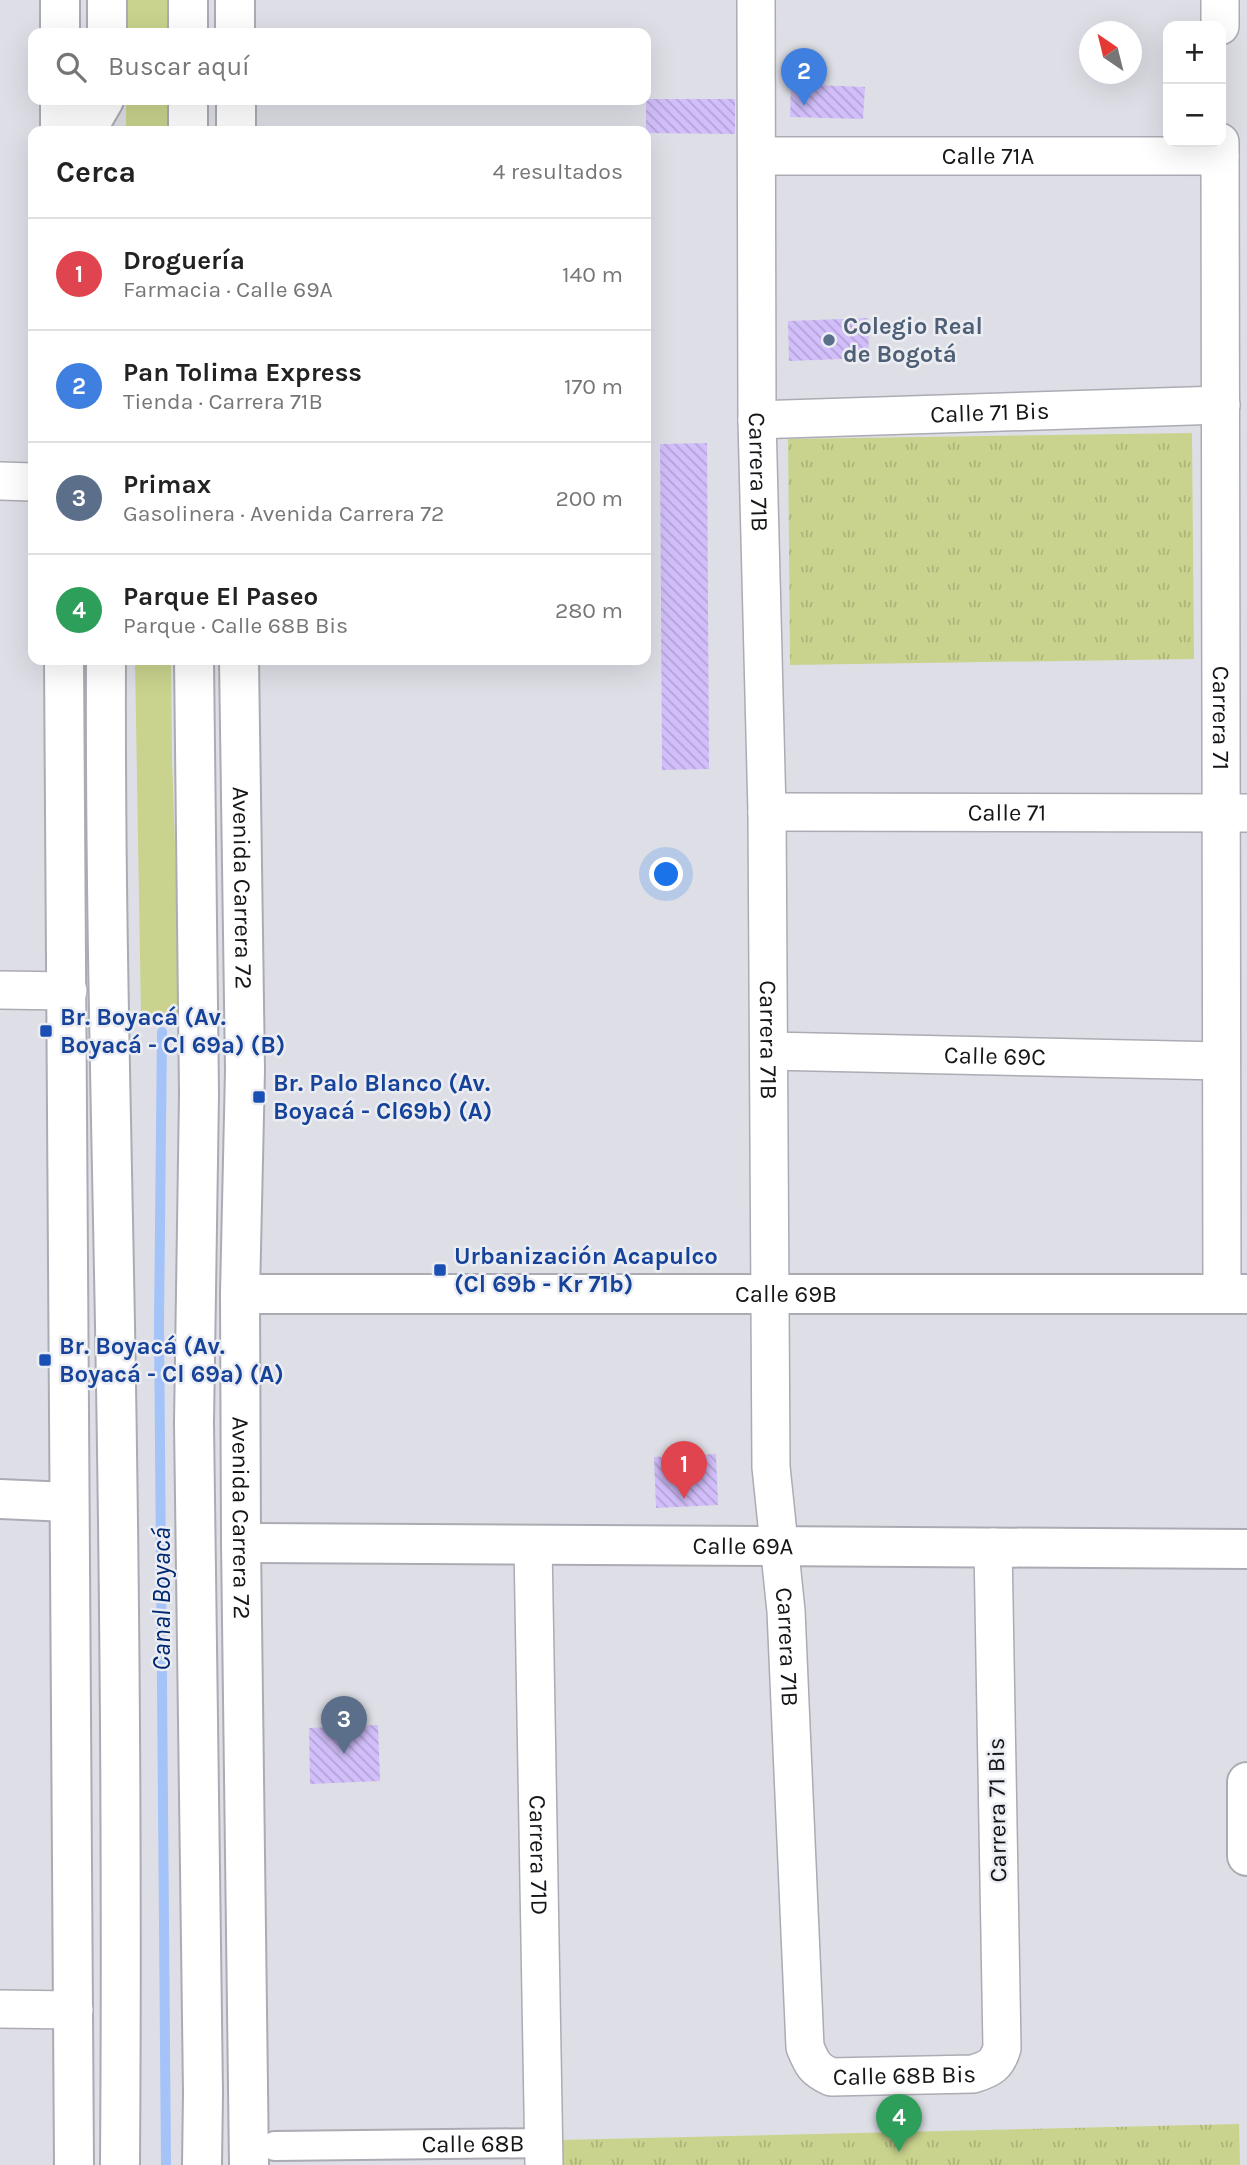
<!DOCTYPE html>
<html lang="es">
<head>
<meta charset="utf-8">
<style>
  body { margin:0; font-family:Karla,sans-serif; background:#f2f2f2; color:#222 }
  .controls { position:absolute; right:21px; top:21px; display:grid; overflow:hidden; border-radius:14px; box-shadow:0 7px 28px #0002 }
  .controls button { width:63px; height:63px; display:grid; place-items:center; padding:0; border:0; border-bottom:2px solid #e0e0e0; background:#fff; color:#222; font:35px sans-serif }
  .compass { position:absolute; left:1079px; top:21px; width:63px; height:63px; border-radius:50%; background:#fff; box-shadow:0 7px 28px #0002; rotate:325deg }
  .you { position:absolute; left:667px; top:875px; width:24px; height:24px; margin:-18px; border:5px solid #fff; border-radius:50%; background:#1a73e8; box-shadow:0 0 0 10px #1a73e833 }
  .badge { display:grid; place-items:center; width:46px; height:46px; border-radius:50%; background:#336a85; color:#fff; font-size:23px; font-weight:700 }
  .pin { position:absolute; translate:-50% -58px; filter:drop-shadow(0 2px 4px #0008) }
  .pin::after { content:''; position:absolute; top:37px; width:24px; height:21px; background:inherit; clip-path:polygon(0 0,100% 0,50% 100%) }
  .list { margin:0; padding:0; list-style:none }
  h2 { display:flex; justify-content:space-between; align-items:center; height:91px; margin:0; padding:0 28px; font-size:30px }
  h2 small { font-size:23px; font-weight:400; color:#767676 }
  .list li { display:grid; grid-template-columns:46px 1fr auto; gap:21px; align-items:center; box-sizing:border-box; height:112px; padding:0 28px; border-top:2px solid #e0e0e0 }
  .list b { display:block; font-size:26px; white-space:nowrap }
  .list p { margin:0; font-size:23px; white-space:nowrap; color:#767676 }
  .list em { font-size:23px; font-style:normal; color:#767676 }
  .icon { flex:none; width:38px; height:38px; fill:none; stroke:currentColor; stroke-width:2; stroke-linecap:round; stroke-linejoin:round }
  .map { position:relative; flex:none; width:1247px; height:2165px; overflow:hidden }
  .search { position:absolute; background:#fff; box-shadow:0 7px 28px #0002; left:28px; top:28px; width:623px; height:77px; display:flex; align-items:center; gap:18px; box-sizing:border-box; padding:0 24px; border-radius:14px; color:#767676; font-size:26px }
  .panel { position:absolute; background:#fff; box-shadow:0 7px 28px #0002; left:28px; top:126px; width:623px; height:539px; border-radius:14px }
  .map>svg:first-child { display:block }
  .grass { fill:#c9d38d }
  .park { fill:url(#park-tufts) }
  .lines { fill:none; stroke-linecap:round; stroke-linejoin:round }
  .stream { stroke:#a4c3f9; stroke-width:10 }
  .building { fill:url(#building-back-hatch) }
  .pedestrian-casing { stroke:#abacb3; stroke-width:32 }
  .minor-casing { stroke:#abacb3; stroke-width:40 }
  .tertiary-casing { stroke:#abacb3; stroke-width:42 }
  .trunk-casing { stroke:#abacb3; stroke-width:42 }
  .pedestrian { stroke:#fff; stroke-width:28 }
  .minor { stroke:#fff; stroke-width:37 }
  .tertiary { stroke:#fff; stroke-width:38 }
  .trunk { stroke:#fff; stroke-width:38 }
  .service-dot { fill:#5c6f8a; stroke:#ebedf3; stroke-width:2.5 }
  .transit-dot { fill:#1a4fb4; stroke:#ebedf3; stroke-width:2.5 }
  .labels { text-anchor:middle; stroke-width:5; stroke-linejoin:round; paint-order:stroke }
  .street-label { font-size:24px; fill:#151618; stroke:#ebedf3 }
  .service-label { font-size:24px; font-weight:bold; fill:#4e5e75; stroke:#ebedf3; text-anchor:start }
  .transit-label { font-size:24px; font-weight:bold; fill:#164399; stroke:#ebedf3; text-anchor:start }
  .water-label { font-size:26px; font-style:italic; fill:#002772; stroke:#ebedf3 }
</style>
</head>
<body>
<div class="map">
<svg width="1247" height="2165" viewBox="0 0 1247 2165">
  <defs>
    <pattern id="park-tufts" width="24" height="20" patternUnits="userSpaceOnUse" patternTransform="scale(1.75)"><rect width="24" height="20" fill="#c9d38d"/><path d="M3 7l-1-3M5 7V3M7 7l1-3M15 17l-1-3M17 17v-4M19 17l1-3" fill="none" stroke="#acb479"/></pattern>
    <pattern id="building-back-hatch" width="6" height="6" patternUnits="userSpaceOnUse" patternTransform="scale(1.75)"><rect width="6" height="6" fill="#d1befa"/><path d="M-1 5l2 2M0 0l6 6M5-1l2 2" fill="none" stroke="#b3a3d6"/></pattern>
  </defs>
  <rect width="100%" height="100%" fill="#dedfe6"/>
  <path class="grass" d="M125,0H168V33H125Z
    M126,100H168V131H126Z
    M135,660H171L172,759L181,1015H141Z"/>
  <path class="park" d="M1192,433L1194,659L790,665L788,439Z
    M1239,2124L1240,2165H558V2140Z"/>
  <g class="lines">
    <path class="stream" d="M162,1032L159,1325L166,2165"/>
  </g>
  <path class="building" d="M791,84L865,87L863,119L790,117Z
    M646,99H735V134L646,133Z
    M868,318L869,358L789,361L788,321Z
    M707,443L709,769L662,770L660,444Z
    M716,1454L718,1505L656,1508L654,1457Z
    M378,1725L380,1781L310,1784L309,1728Z"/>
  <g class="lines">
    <defs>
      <g id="pedestrian">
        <path id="s1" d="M275,2146L543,2143"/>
      </g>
      <g id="minor">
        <path id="s2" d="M756,0L757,420L767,812L771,1467L786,1611L805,2047C812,2064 814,2069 831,2077L973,2074C990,2069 997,2065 1002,2048L993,1547"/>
        <path d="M1220,0V26"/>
        <path id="s3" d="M1220,142L1222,1294"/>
        <path id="s4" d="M757,156H1220"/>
        <path id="s5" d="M757,420L1221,405"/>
        <path d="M0,481L33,482"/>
        <path id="s6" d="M767,812L1247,813"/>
        <path d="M0,990L68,991"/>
        <path id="s7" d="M769,1051L1221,1061"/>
        <path id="s8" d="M533,1545L544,2165"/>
        <path d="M0,2009L74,2010"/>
      </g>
      <g id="tertiary">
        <path id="s9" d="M240,1294H1247"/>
        <path d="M0,1499L68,1502"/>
        <path id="s10" d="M241,1543L1247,1549"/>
        <path d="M1247,1782V1856"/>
      </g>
      <g id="trunk">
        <path d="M60,0V33"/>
        <path d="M188,0V33"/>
        <path d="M235,0V33"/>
        <path d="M107,33V0"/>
        <path d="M60,100V131"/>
        <path d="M188,100V131"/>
        <path d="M236,100V131"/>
        <path d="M86,131L104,100"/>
        <path d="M64,660L74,2165"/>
        <path d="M106,660C105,882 111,1104 115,1325C120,1605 122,1885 120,2165"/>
        <path d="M194,660L199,1094L194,1423L203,2093L202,2165"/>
        <path id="s11" d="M239,660L245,1070L240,1294L241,1543L249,2165"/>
      </g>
    </defs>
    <use href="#pedestrian" class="pedestrian-casing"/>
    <use href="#minor" class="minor-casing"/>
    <use href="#tertiary" class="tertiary-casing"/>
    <use href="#trunk" class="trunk-casing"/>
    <use href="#pedestrian" class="pedestrian"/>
    <use href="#minor" class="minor"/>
    <use href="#tertiary" class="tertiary"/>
    <use href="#trunk" class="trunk"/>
  </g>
  <circle class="service-dot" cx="829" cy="340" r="7"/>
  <g class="transit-dot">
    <rect x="39" y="1024" width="14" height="14" rx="3.5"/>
    <rect x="252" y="1090" width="14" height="14" rx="3.5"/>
    <rect x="433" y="1263" width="14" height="14" rx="3.5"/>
    <rect x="38" y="1353" width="14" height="14" rx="3.5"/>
  </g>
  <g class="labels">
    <g class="street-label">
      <text dy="8" stroke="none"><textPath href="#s4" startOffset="231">Calle 71A</textPath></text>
      <text dy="8" stroke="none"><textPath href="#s5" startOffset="233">Calle 71 Bis</textPath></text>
      <text dy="8" stroke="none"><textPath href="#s2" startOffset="472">Carrera 71B</textPath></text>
      <text dy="8" stroke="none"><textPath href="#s3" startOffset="576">Carrera 71</textPath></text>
      <text dy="8" stroke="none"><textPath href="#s6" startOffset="240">Calle 71</textPath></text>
      <text dy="8" stroke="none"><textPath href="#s11" startOffset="228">Avenida Carrera 72</textPath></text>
      <text dy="8" stroke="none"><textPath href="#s2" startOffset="1040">Carrera 71B</textPath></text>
      <text dy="8" stroke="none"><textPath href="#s7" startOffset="226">Calle 69C</textPath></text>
      <text dy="8" stroke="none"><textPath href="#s9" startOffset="546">Calle 69B</textPath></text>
      <text dy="8" stroke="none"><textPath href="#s11" startOffset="858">Avenida Carrera 72</textPath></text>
      <text dy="8" stroke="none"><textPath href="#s10" startOffset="502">Calle 69A</textPath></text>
      <text dy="8" stroke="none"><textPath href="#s2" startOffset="1648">Carrera 71B</textPath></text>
      <text transform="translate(997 1810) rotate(-91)" y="8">Carrera 71 Bis</text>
      <text dy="8" stroke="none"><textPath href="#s8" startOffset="310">Carrera 71D</textPath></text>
      <text dy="8" stroke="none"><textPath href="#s2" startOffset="2163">Calle 68B Bis</textPath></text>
      <text dy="8" stroke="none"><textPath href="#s1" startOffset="198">Calle 68B</textPath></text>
    </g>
    <g class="service-label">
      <text x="843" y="334">Colegio Real<tspan x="843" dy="28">de Bogotá</tspan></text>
    </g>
    <g class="transit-label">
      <text x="60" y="1025">Br. Boyacá (Av.<tspan x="60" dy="28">Boyacá - Cl 69a) (B)</tspan></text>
      <text x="273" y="1091">Br. Palo Blanco (Av.<tspan x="273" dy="28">Boyacá - Cl69b) (A)</tspan></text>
      <text x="454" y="1264">Urbanización Acapulco<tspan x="454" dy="28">(Cl 69b - Kr 71b)</tspan></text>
      <text x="59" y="1354">Br. Boyacá (Av.<tspan x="59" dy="28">Boyacá - Cl 69a) (A)</tspan></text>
    </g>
    <g class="water-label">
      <text transform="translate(161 1599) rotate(-90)" y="9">Canal Boyacá</text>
    </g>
  </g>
</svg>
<div class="controls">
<button>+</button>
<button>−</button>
</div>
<svg class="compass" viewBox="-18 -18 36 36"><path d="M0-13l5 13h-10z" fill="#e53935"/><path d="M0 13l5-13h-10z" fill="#767676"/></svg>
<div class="you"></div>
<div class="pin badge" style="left:684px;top:1499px;background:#e0444e">1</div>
<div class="pin badge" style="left:804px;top:106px;background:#3f7fe0">2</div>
<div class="pin badge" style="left:344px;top:1754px;background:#5c6f8a">3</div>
<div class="pin badge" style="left:899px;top:2152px;background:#2e9e5b">4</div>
<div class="search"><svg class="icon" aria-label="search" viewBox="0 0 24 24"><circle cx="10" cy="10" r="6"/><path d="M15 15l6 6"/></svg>Buscar aquí</div>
<section class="panel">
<h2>Cerca<small>4 resultados</small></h2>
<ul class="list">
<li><span class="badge" style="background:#e0444e">1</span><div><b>Droguería</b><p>Farmacia · Calle 69A</p></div><em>140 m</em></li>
<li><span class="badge" style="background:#3f7fe0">2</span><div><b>Pan Tolima Express</b><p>Tienda · Carrera 71B</p></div><em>170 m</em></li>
<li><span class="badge" style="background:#5c6f8a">3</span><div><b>Primax</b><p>Gasolinera · Avenida Carrera 72</p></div><em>200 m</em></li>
<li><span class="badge" style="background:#2e9e5b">4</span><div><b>Parque El Paseo</b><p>Parque · Calle 68B Bis</p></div><em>280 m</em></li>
</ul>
</section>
</div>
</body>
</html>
